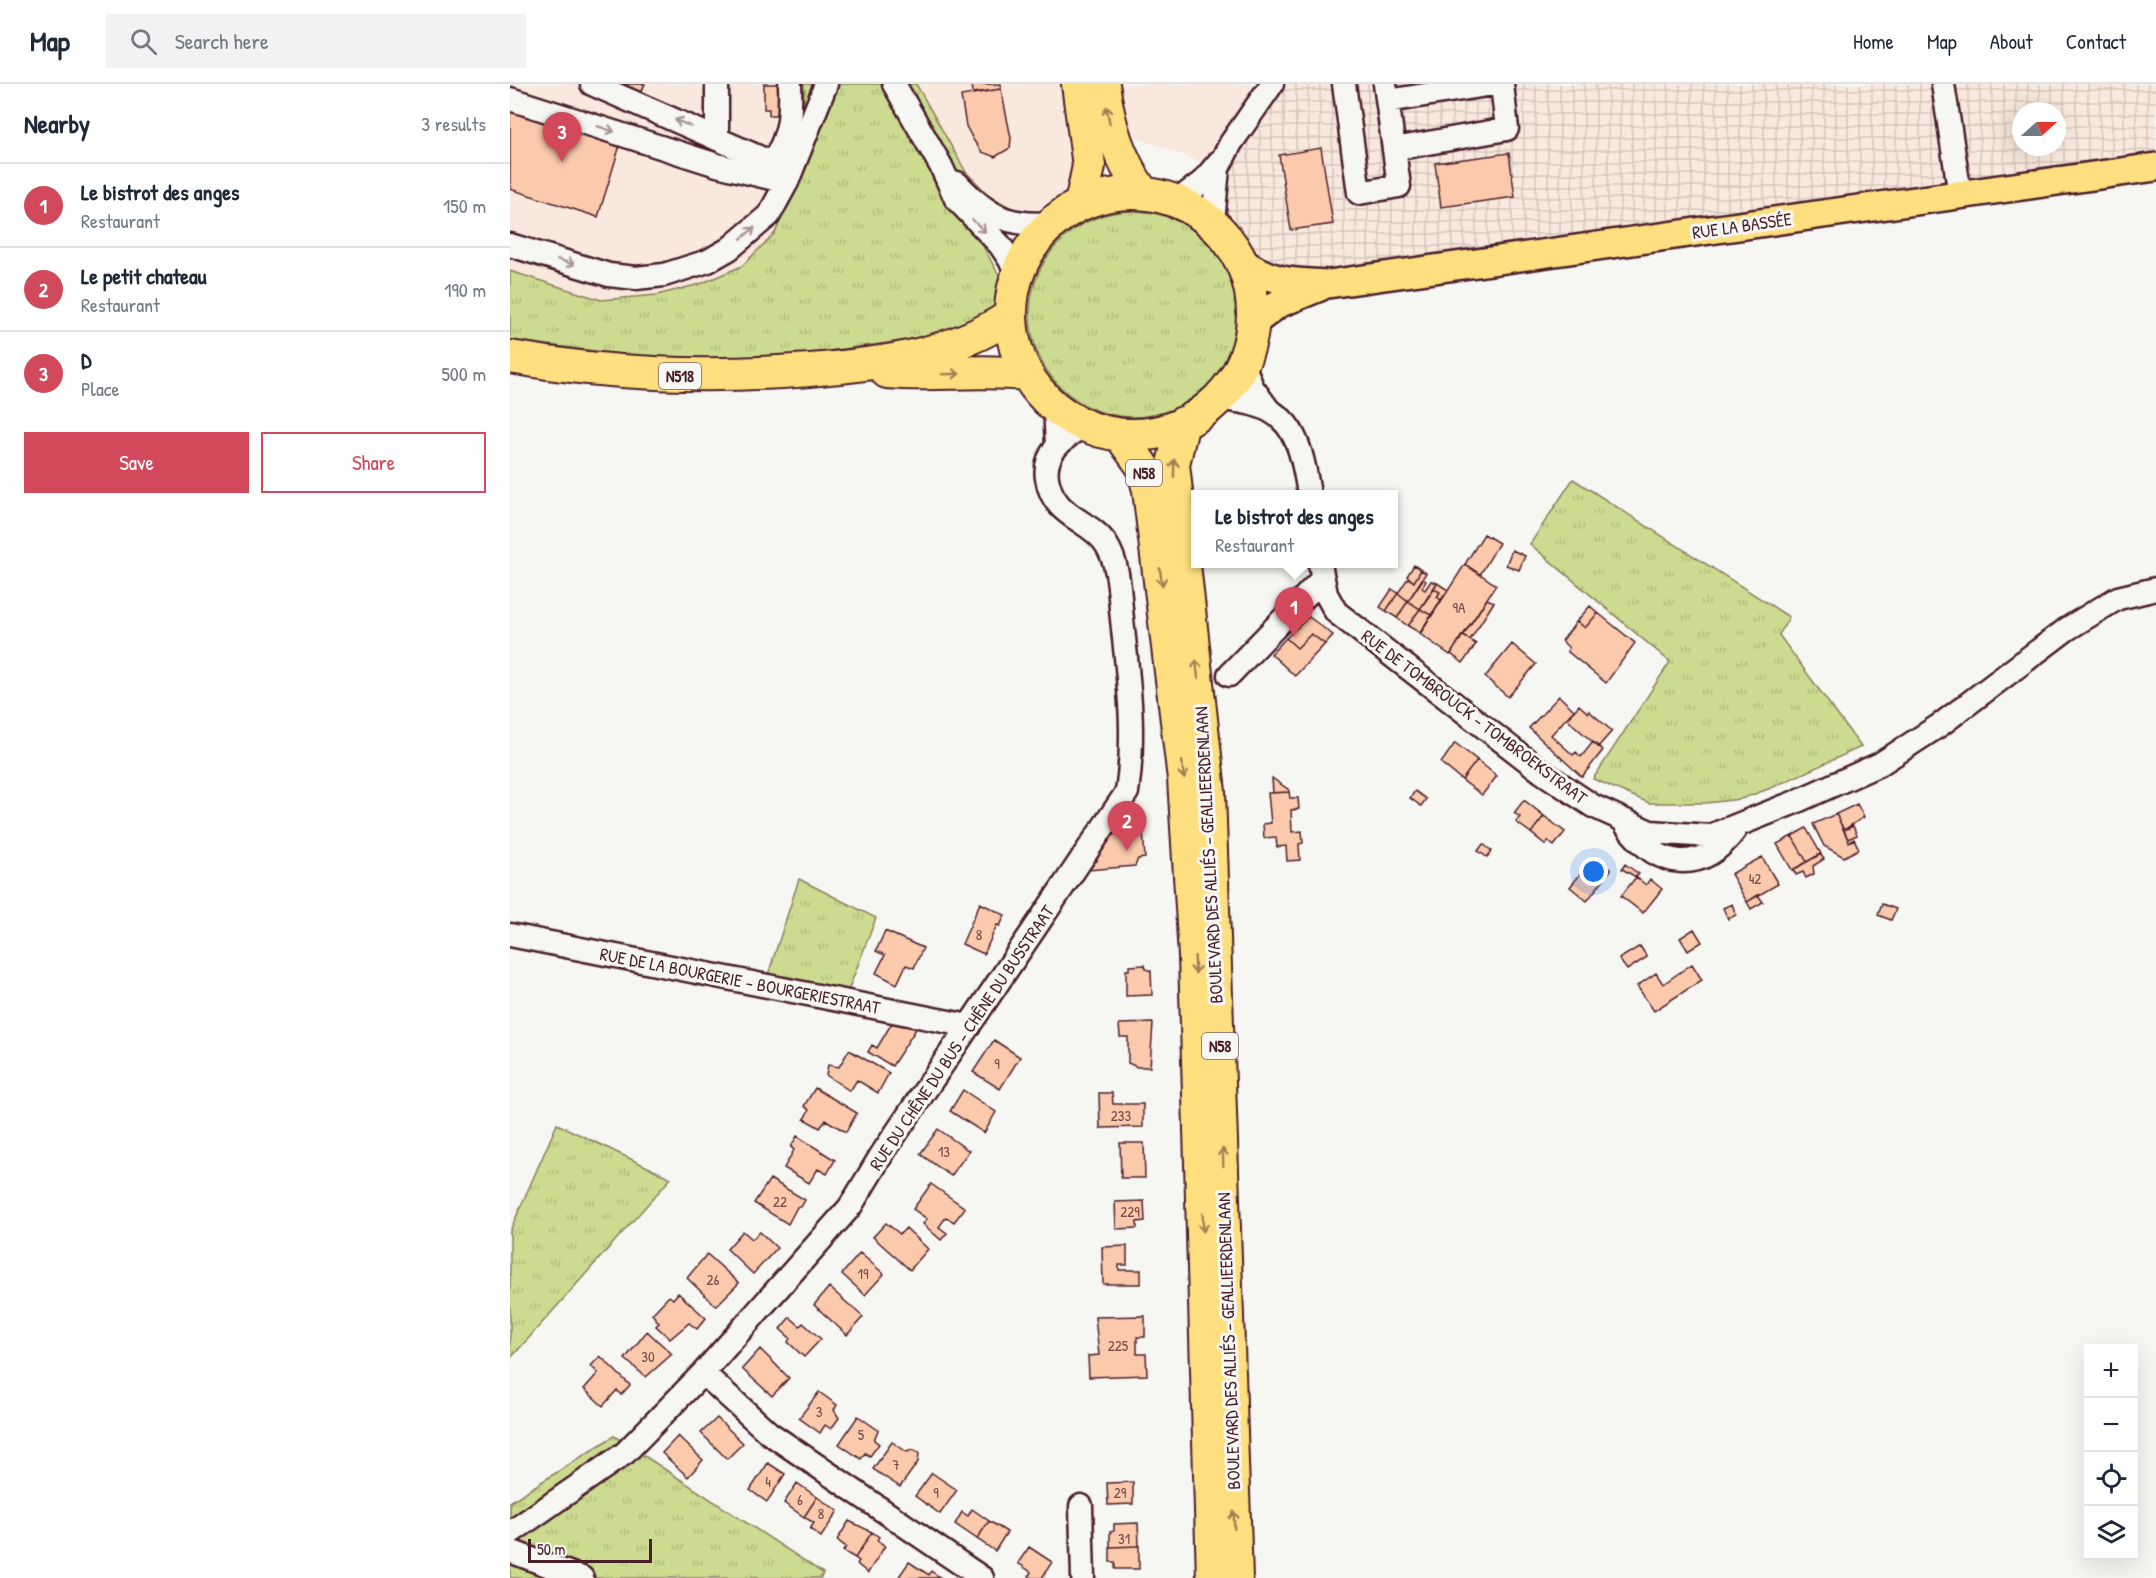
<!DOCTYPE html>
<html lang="en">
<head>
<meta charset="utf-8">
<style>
  body { margin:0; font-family:"Patrick Hand",sans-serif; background:#f2f2f3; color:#1f2937 }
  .controls { position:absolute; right:18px; bottom:18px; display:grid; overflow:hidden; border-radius:0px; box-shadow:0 6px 24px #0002 }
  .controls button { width:54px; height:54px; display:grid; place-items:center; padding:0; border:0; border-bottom:2px solid #e0e1e3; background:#fff; color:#1f2937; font:30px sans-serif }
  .compass { position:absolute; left:1502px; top:18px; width:54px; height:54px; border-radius:50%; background:#fff; box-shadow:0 6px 24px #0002; rotate:69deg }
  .scale { position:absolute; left:18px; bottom:15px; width:124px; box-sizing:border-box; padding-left:6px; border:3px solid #4a1f2b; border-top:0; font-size:16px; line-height:21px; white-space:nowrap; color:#4a1f2b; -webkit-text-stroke:4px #f6f6f2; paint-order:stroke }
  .you { position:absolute; left:1084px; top:788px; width:21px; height:21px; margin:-15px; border:4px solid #fff; border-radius:50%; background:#1a73e8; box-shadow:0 0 0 9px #1a73e833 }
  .badge { display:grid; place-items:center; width:39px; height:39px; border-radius:50%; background:#d1495b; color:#fff; font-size:20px; font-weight:700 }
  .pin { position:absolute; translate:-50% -50px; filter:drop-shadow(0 2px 3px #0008) }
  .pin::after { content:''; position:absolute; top:32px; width:21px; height:18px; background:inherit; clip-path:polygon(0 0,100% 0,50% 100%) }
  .popup { position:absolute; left:681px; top:406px; width:207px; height:78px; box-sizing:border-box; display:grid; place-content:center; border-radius:0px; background:#fff; filter:drop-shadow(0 2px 4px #0005); font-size:20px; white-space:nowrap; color:#747a83 }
  .popup b { font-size:22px; color:#1f2937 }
  .popup::after { content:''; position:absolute; left:50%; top:100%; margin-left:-12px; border:12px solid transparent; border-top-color:#fff }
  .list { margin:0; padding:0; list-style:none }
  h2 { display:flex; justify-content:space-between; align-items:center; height:78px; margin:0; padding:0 24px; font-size:26px }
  h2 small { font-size:20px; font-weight:400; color:#747a83 }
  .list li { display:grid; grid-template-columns:39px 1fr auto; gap:18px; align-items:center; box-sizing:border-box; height:84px; padding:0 24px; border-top:2px solid #e0e1e3 }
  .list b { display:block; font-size:22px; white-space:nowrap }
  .list p { margin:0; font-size:20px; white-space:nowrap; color:#747a83 }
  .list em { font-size:20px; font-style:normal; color:#747a83 }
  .actions { display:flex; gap:12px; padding:18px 24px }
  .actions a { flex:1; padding:14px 0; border:2px solid #d1495b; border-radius:0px; text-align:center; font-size:21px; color:#d1495b }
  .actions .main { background:#d1495b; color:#fff }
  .icon { flex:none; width:33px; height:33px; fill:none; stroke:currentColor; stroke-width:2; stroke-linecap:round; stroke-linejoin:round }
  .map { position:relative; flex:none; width:1646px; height:1494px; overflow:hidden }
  header { display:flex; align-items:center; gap:36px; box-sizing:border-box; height:84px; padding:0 30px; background:#fff; border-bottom:2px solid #e0e1e3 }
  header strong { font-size:28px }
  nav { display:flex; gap:33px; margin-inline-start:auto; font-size:21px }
  .search { width:420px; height:54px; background:#f2f2f3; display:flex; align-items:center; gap:15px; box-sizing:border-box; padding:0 21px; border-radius:0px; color:#747a83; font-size:22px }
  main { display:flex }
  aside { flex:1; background:#fff }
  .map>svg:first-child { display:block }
  .built { fill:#f8e8dd }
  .industrial { fill:url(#industrial-grid); fill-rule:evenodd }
  .grass { fill:url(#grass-tufts); stroke:#8b7d5d; stroke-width:1.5 }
  .building { fill:#fbc9ab; stroke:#4a1f2b; stroke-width:1.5 }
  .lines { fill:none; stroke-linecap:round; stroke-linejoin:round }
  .minor-casing { stroke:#4a1f2b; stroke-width:27 }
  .major-casing { stroke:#4a1f2b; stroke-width:32 }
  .highway-casing { stroke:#4a1f2b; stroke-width:36 }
  .minor { stroke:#f6f6f2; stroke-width:22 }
  .major { stroke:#fedf80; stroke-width:27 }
  .highway { stroke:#fedf80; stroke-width:32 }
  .oneway { stroke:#a47f56 }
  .oneway2 { stroke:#a99598 }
  .labels { text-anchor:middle; stroke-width:6; stroke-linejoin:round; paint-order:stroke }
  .number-label { font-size:15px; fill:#764a4b }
  .shield { fill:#f6f6f2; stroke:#7e6067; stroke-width:1.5 }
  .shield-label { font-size:16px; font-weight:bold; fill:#4a1f2b }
  .street-label { font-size:18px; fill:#4a1f2b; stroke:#f6f6f2 }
</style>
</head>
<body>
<header>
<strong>Map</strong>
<div class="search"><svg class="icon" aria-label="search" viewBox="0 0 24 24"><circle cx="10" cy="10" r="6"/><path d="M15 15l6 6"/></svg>Search here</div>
<nav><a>Home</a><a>Map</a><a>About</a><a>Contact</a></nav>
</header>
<main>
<aside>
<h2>Nearby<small>3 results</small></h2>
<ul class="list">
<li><span class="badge">1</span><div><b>Le bistrot des anges</b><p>Restaurant</p></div><em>150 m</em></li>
<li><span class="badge">2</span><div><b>Le petit chateau</b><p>Restaurant</p></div><em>190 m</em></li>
<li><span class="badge">3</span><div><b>D</b><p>Place</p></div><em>500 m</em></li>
</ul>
<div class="actions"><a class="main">Save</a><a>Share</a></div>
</aside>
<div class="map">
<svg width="1646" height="1494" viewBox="0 0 1646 1494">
  <defs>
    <pattern id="industrial-grid" width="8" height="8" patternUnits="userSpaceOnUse" patternTransform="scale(1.5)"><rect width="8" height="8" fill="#f8e8dd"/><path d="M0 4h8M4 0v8" fill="none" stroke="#d6c7be"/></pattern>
    <pattern id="grass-tufts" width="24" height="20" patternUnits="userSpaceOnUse" patternTransform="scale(1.5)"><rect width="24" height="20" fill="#ccdb8f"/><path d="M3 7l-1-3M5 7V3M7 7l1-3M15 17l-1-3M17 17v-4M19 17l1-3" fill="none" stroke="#b1bc7c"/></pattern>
  </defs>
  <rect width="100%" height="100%" fill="#f6f6f2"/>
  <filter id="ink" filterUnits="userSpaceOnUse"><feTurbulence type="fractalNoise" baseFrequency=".0167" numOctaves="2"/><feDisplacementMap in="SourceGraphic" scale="12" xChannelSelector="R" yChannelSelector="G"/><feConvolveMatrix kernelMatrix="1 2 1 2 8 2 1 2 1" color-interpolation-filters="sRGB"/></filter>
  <g filter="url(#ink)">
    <path class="built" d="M0,0H294V32L311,45L265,149L232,182L190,200L147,211L91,216L0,187Z
      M406,0H555L565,61L560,106L546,121L525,129L505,126L480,112L456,88Z
      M610,0H760L708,84L619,51Z"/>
    <path class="industrial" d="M776,0H1646V71L792,194L751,180L719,136L712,119V109L723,82ZM1511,27H1547V63H1511Z"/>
    <path class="grass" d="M294,0H406L456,88L480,112L505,126L474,164L490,193L483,224L435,251L275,273L154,276L0,256V187L91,216L147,211L190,200L232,182L265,149L310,45L294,32Z
      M520 230a103 103 0 1 1 206 0a103 103 0 1 1-206 0Z
      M1063,395L1279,533L1269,551L1351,663L1261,704L1231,715L1196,719H1139L1083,695L1160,578L1020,460Z
      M289,795L366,834L336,912L256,897Z
      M47,1040L161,1094L0,1275V1147Z
      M104,1352L313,1489L311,1494H0V1418Z"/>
    <path class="building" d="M100,0H135L129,13Z
      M254,0H269L273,31H259V25H254Z
      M462,0H491V5L463,9Z
      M491,5L501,54L500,64L485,73L472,68L464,57L456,42L451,12Z
      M0,23L111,58L88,133L0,105Z
      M811,64L823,140L781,146L769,71Z
      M999,69L1005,113L931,123L925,79Z
      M974,450L989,459L970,491L955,480Z
      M1002,466L1015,472L1009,486L996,481Z
      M955,480L986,501L940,571L910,550Z
      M904,481L911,486L904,498L897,492Z
      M911,486L916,489L898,517L888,509L898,494L904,498Z
      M913,495L916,497L912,504L915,506L921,497L927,499L910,525L898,517Z
      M927,499L938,506L931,516L927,513L930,508L924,505Z
      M882,505L888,509L876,527L870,523Z
      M924,505L930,508L927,513L931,516L921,531L910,525Z
      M888,509L898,517L887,534L876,527Z
      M977,515L984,518L960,556L953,552Z
      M898,517L910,525L898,542L887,534Z
      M1080,522L1088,529L1075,544L1067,537Z
      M910,525L921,531L910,549L898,542Z
      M1088,529L1125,559L1096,599L1057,567L1059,564L1052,557L1067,537L1075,544Z
      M799,533L823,551L815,560L801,550L787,564L776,554Z
      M801,550L815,560L785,592L761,570L776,554L787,564Z
      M952,551L966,560L953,579L941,570Z
      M1002,560L1026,580L998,613L975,593Z
      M1049,612L1064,626L1041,651L1063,671L1066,668L1071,673L1083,658L1093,666L1072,693L1019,644Z
      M1069,621L1078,629L1079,627L1102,647L1088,663L1057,635Z
      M945,659L967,676L952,696L931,679Z
      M967,676L987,692L972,711L952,696Z
      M762,694L779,706V708L763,709Z
      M905,707L916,715L911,722L900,714Z
      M779,708L780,714H788L789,725L781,726L782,748L792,747L793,759L789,760L790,776L777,777L776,762L767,763L766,753L754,754L753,740L761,739L758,709Z
      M1014,716L1034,732L1021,749L1006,738L1010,733L1004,729Z
      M1347,720L1354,733L1334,746L1326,730Z
      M623,729V735L632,734L635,774L628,775L625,782L578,786L577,778L587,777L585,757L589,751L609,750L607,730Z
      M1326,730L1339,758L1344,755L1349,765L1334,773L1314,762L1303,740Z
      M1034,732L1055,748L1044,762L1038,757L1036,761L1021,749Z
      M1343,742L1347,751L1338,755L1334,746Z
      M1296,744L1311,770L1297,778L1282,752Z
      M1282,752L1297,778L1282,786L1267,760Z
      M973,760L982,767L977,773L968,767Z
      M1310,770L1314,775L1303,782L1304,790L1296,794L1293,788L1286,791L1283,786Z
      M1084,773L1101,786L1077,817L1060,803Z
      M1252,773L1268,800L1237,818L1221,790Z
      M1115,780L1129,790L1126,793L1112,785Z
      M1126,793L1136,801L1140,795L1152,805L1133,829L1111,812Z
      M1248,811L1253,818L1241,825L1237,818Z
      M470,819L495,831L490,842L487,841L474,870L452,860Z
      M1222,820L1226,831L1218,835L1213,824Z
      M1372,820L1386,825L1381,836L1368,831Z
      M1184,845L1192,858L1178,867L1170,854Z
      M375,847L413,864L404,884L396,881L387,900L366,889L375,871L366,867Z
      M1130,862L1137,873L1117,886L1109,875Z
      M1182,880L1192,896L1144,927L1127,902L1146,889L1153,900Z
      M635,881L636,885L641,887L642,911L616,912V886H619V882Z
      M386,932L406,945L382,982L358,968L362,961L367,964Z
      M643,939L640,983H627L618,979V953H610L609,940Z
      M484,956L510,973L490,1005L463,988Z
      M339,966L379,989L368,1009L347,996L340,1007L316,991L318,981L329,983Z
      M305,1004L347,1029L336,1048L316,1036L310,1044L294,1035L299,1026L294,1022Z
      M453,1006L486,1028L474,1049L440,1027Z
      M589,1009H602L603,1020H633V1043L590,1044Z
      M428,1045L459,1067L441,1092L410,1070Z
      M287,1052L325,1076L317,1090L308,1085L299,1099L274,1084L284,1066L281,1063Z
      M610,1059H634L635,1094H611Z
      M260,1095L295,1116L291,1123H287L278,1140L244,1119Z
      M421,1100L455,1124L444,1138L436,1133L429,1143L437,1149L431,1156L413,1140L417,1135L403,1125Z
      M634,1117L635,1137L627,1138V1144L606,1145L605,1118Z
      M376,1139L390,1150L396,1144L418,1165L400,1186L363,1153Z
      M233,1147L242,1155L250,1148L267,1164L243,1190L217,1165Z
      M617,1162V1181H609V1186H631V1200H593L592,1163Z
      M350,1169L374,1190L355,1211L332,1190Z
      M197,1170L229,1199L206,1222L177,1194Z
      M319,1203L353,1233L337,1251L304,1221Z
      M168,1209L196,1234L187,1245L179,1239L160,1255L146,1242L149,1239L142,1230L159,1212L163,1215Z
      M635,1232V1253H627V1270H636L637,1291L579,1293L578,1272L589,1271L585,1233Z
      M280,1233L290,1242L293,1239L311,1255L294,1273L278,1258L280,1254L270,1245Z
      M137,1247L162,1270L136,1293L115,1275Z
      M250,1265L279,1294L262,1312L232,1285Z
      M90,1272L120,1301L111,1311L107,1306L93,1322L74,1305L88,1289L81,1282Z
      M309,1308L327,1321L324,1326L329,1334L321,1345L315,1341L310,1349L289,1334Z
      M348,1332L368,1346L364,1356L369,1360L360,1372L355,1369L351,1375L329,1360Z
      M207,1334L233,1359L217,1375L191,1349Z
      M168,1352L193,1376L178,1393L152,1369Z
      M382,1358L397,1368L402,1366L409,1369L408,1378L390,1403L363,1385Z
      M258,1379L275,1390L257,1418L240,1406Z
      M422,1389L447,1406L430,1430L405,1412Z
      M623,1398V1420L598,1421L597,1399Z
      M287,1399L307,1413L294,1433L274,1419Z
      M307,1413L328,1427L311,1453L300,1445L304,1439L294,1433Z
      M462,1425L479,1437L467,1455L445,1440L452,1428L458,1432Z
      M339,1437L362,1448L345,1474L333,1467L336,1463L327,1456Z
      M479,1437L497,1448L485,1467L467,1455Z
      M628,1439L629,1462L600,1463V1448L604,1447V1440Z
      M362,1448L369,1453L367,1456L375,1462L358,1489L347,1480L349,1477L345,1474Z
      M629,1462V1485H605V1478H600V1463Z
      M519,1463L542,1478L532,1494H522L519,1492L521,1488L508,1479Z
      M399,1478L419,1491L421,1487L431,1494H388Z"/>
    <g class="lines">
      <defs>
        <path id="minor" d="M82,0L262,79C280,51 281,33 280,0
          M207,0V55
          M384,0L431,82L446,115L490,161L508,188
          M834,0L849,109L889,102L875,0
          M1433,0L1450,111
          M0,15L207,81L277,98L316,0
          M878,17L983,0
          M884,65L997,45L992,0
          M447,99C477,131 497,143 542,139
          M667,117L692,98L709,78
          M703,138L708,84L721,59L762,0
          M0,161L99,191L126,194L154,191L198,177L219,165L259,131L277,98
          M733,279L742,303L758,325
          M708,315C779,319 789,347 799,410
          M545,324L547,361
          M810,480L816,510L826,528L1032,688L1083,722L1140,748L1200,752L1283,719L1370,680L1430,641L1557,545L1608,514L1646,505
          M719,591L812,495
          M1116,741C1148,785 1191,791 1225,746
          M0,851L459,942
          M193,1289L259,1349L472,1494
          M571,1422L573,1494
          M0,1449L115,1369L193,1289L340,1123L372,1070L617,708C626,649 618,594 612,535C609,509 610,482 596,460C580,435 543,434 537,394C533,368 555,354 573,341
          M0,1467L72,1494"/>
        <path id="major" d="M732,178C763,199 783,198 818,200L1646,83
          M743,239L768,220L810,203"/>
        <path id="highway" d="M568,0L579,82L571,120
          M593,0C599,43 608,72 632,108
          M501 230a121 121 0 1 1 242 0a121 121 0 1 1-242 0Z
          M0,273C102,291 197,294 300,286C369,280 442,272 500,232
          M377,288C424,292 469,285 515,290
          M673,339L663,380L699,708L726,1494
          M610,351L633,383L639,406L674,695L685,872L703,1494"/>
      </defs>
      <use href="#minor" class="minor-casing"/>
      <use href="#major" class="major-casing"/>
      <use href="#highway" class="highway-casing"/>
      <use href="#minor" class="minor"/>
      <use href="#major" class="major"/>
      <use href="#highway" class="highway"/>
    </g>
    <defs><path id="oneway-shaft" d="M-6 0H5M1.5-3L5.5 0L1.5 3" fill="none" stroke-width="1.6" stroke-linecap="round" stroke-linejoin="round" transform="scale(1.5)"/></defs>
    <g class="oneway">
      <use href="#oneway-shaft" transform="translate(598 31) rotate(-101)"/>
      <use href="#oneway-shaft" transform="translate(441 290) rotate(-2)"/>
      <use href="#oneway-shaft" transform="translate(664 384) rotate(-90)"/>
      <use href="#oneway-shaft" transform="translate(651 493) rotate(82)"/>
      <use href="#oneway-shaft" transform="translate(687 585) rotate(-96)"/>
      <use href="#oneway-shaft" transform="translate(673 686) rotate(84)"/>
      <use href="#oneway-shaft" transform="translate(685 881) rotate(88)"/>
      <use href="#oneway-shaft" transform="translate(713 1073) rotate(-92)"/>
      <use href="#oneway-shaft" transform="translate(693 1139) rotate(88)"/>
      <use href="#oneway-shaft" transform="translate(724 1436) rotate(-92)"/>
    </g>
    <g class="oneway2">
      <use href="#oneway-shaft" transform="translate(173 39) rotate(-157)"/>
      <use href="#oneway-shaft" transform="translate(96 45) rotate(18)"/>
      <use href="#oneway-shaft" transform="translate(469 142) rotate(44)"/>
      <use href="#oneway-shaft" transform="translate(238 149) rotate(-40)"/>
      <use href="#oneway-shaft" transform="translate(56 178) rotate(17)"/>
    </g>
  </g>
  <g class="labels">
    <g class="number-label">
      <text x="949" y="529">9A</text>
      <text x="1245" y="800">42</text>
      <text x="469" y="856">8</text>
      <text x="487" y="985">9</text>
      <text x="611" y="1037">233</text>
      <text x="434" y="1073">13</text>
      <text x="270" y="1123">22</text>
      <text x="620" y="1133">229</text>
      <text x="353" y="1195">19</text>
      <text x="203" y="1201">26</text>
      <text x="608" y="1267">225</text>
      <text x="138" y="1278">30</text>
      <text x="309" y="1333">3</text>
      <text x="351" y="1356">5</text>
      <text x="386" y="1386">7</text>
      <text x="258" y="1403">4</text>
      <text x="426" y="1414">9</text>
      <text x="610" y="1414">29</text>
      <text x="290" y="1421">6</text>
      <text x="311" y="1435">8</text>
      <text x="614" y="1460">31</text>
    </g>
    <g class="shield">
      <rect x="149" y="279" width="42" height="26" rx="4.5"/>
      <rect x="616" y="376" width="36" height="26" rx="4.5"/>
      <rect x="692" y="949" width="36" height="26" rx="4.5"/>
    </g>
    <g class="shield-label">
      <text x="170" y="298">N518</text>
      <text x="634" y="395">N58</text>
      <text x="710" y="968">N58</text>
    </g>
    <g class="street-label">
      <text transform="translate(1232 142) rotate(-8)" y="6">RUE LA BASSÉE</text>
      <text transform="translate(964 633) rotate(37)" y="6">RUE DE TOMBROUCK - TOMBROEKSTRAAT</text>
      <text transform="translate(699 771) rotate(-93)" y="6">BOULEVARD DES ALLIÉS - GEALLIEERDENLAAN</text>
      <text transform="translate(230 897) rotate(11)" y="6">RUE DE LA BOURGERIE - BOURGERIESTRAAT</text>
      <text transform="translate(452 954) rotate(-56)" y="6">RUE DU CHÊNE DU BUS - CHÊNE DU BUSSTRAAT</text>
      <text transform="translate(719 1257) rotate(-92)" y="6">BOULEVARD DES ALLIÉS - GEALLIEERDENLAAN</text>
    </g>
  </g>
</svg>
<div class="controls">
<button>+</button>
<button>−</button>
<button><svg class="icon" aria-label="locate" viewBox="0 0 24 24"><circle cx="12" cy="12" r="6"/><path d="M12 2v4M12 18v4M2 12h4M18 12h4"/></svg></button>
<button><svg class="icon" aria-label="layers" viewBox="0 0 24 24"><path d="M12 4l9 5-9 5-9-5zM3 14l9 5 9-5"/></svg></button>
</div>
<svg class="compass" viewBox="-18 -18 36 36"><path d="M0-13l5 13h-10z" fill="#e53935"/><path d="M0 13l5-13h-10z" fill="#747a83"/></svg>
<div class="scale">50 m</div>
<div class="you"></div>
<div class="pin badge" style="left:784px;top:553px">1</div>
<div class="popup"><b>Le bistrot des anges</b>Restaurant</div>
<div class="pin badge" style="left:617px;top:767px">2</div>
<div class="pin badge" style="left:52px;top:78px">3</div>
</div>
</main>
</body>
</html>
